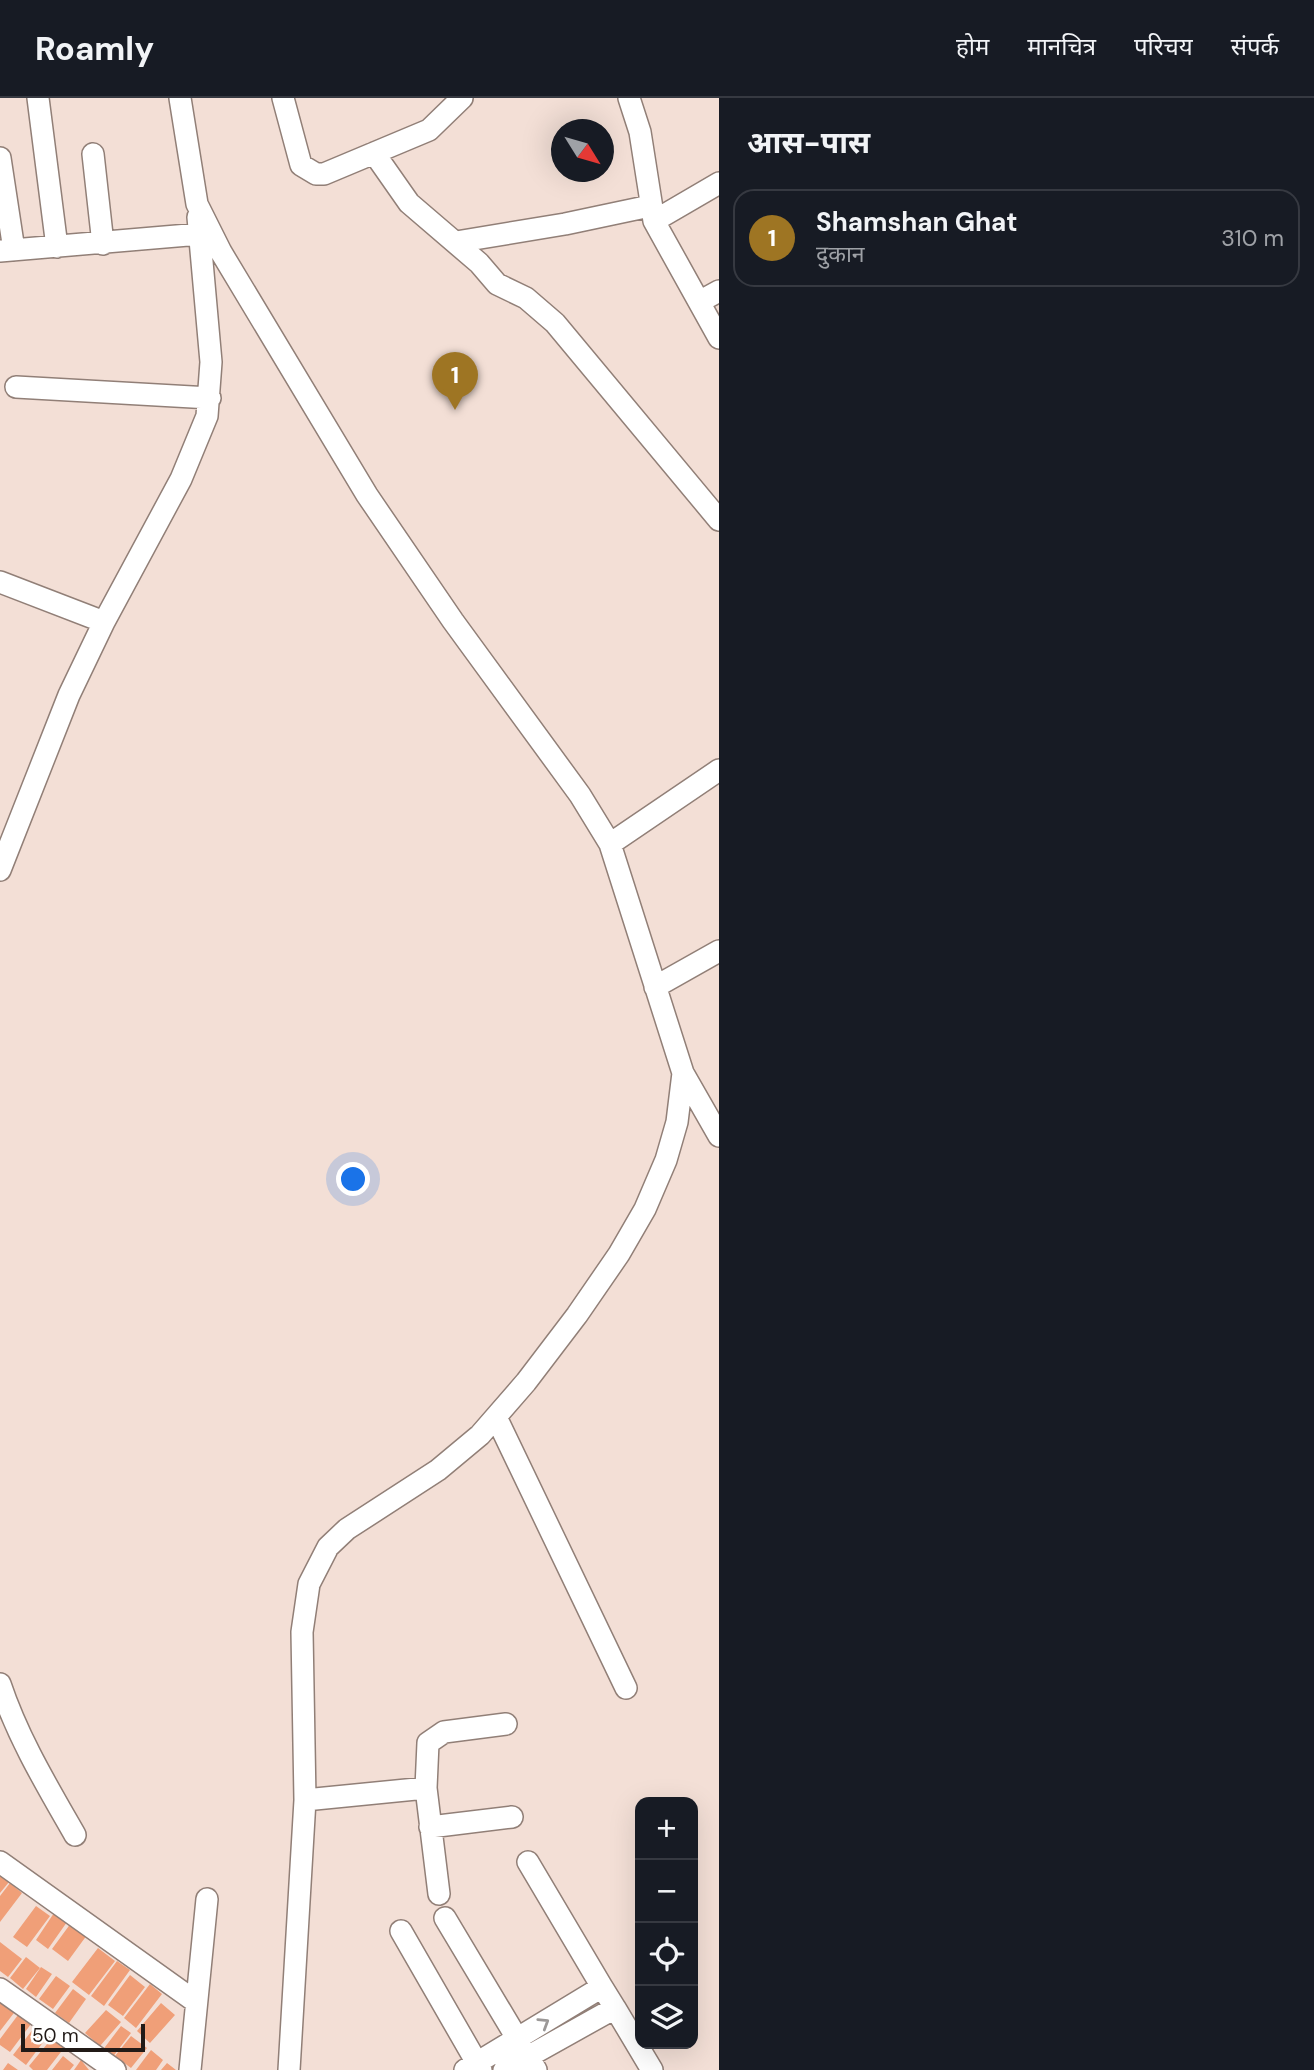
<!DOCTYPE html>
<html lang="hi">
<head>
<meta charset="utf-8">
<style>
  body { margin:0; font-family:"DM Sans","Noto Sans Devanagari",sans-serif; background:#242831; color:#f1f3f6 }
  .controls { position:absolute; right:21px; bottom:21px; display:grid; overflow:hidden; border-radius:14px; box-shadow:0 7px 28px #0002 }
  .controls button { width:63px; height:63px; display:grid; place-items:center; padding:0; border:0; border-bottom:2px solid #363941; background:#171b24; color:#f1f3f6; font:35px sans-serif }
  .compass { position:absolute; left:551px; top:21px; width:63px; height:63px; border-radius:50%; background:#171b24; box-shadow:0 7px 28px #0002; rotate:127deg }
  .scale { position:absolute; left:21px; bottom:18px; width:124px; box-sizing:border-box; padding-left:7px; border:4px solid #211a17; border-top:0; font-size:19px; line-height:24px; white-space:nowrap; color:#211a17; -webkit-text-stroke:5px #fff; paint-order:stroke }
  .you { position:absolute; left:354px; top:1082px; width:24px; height:24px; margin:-18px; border:5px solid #fff; border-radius:50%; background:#1a73e8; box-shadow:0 0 0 10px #1a73e833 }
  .badge { display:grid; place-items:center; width:46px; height:46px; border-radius:50%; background:#9e7523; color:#fff; font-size:23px; font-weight:700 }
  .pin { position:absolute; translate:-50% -58px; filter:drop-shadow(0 2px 4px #0008) }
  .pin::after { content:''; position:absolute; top:37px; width:24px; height:21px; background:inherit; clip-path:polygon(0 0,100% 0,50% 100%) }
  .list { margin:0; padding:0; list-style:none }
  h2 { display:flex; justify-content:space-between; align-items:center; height:91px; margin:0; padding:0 28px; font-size:30px }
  h2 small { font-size:23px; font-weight:400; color:#9ea1a6 }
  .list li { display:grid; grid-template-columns:46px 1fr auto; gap:21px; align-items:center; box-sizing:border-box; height:98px; margin:0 14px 14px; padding:0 14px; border:2px solid #363941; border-radius:21px }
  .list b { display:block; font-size:26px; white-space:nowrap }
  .list p { margin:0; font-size:23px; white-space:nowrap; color:#9ea1a6 }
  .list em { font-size:23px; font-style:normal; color:#9ea1a6 }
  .icon { flex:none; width:38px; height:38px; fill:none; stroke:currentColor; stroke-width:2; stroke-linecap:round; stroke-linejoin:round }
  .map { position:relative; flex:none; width:719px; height:1972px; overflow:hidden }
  header { display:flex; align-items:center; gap:42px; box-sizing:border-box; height:98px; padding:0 35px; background:#171b24; border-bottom:2px solid #363941 }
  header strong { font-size:33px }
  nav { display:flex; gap:38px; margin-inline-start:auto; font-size:24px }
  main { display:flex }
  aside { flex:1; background:#171b24 }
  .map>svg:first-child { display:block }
  .building { fill:#f09f78 }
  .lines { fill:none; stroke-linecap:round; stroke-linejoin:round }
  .minor-casing { stroke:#917f77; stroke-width:24 }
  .minor { stroke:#fff; stroke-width:21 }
  .oneway { stroke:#9b9897 }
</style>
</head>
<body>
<header>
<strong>Roamly</strong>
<nav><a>होम</a><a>मानचित्र</a><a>परिचय</a><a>संपर्क</a></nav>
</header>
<main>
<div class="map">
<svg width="719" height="1972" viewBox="0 0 719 1972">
  <rect width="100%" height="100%" fill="#f3dfd6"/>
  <path class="building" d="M0,1776L9,1784L0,1795Z
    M10,1785L22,1795L0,1824V1798Z
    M36,1808L50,1818L27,1849L13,1839Z
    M54,1815L67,1824L48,1851L36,1842Z
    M71,1825L87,1837L68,1863L52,1851Z
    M0,1844L22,1861L8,1879L0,1873Z
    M98,1850L115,1863L89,1897L72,1884Z
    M26,1859L40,1870L23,1891L10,1880Z
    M117,1863L130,1872L104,1908L91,1898Z
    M41,1869L52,1876L36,1899L26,1891Z
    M130,1877L145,1889L123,1918L108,1907Z
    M56,1878L70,1888L53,1911L39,1901Z
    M150,1886L162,1896L136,1930L124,1920Z
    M73,1891L86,1901L69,1925L55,1915Z
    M0,1901L17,1911L0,1933Z
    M161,1905L175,1917L150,1945L137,1933Z
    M106,1912L121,1924L100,1948L85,1935Z
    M21,1913L34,1922L10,1954L0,1947V1941Z
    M37,1926L50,1935L26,1967L13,1957Z
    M121,1928L131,1935L112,1960L102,1953Z
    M131,1938L147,1950L131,1970L115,1958Z
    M52,1940L64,1950L47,1972H33L29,1968Z
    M151,1952L163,1962L156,1972H136Z
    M63,1958L74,1967L70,1972H52Z
    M81,1962L89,1972H74Z
    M8,1965L18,1972H3Z
    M167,1965L176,1972H161Z"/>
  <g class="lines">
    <defs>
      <path id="minor" d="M38,0L57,149
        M180,0L197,106L221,154L367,397L453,523L580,697L610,746L683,975L677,1024L666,1062L645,1111L619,1156L577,1217L526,1284L480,1337L438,1372L347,1431L328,1449L309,1486L302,1534L305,1702L289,1972
        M283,0L301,67L316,76H324L429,32L462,0
        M629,0L640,34L654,123L719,240
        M374,55L409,105L479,165L497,186L526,200L555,225L719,422
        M93,56L103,146
        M0,60L14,152
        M654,123L719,85
        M456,144L565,126L650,108
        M0,153L200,136
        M699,204L719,193
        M16,289L210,300
        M0,484L104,524
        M610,746L719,672
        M0,772L69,597L104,524L181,381L207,318L211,264L198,119
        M655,889L719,853
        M683,975L719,1038
        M496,1319L626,1590
        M0,1586C18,1640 47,1688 75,1737
        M305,1702L426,1690
        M430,1729L512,1719
        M0,1764L196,1904
        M528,1764L602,1889
        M439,1796L426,1690L428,1645L444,1634L506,1626
        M445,1820L536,1972
        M401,1833L481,1972
        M0,1891L115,1972
        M615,1910L652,1972
        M190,1972L207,1801
        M465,1972L602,1889L615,1910L504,1972"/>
    </defs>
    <use href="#minor" class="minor-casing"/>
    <use href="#minor" class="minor"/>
  </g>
  <defs><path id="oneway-chevron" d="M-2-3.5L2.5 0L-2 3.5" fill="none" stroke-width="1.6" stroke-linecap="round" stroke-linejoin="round" transform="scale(1.75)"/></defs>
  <use class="oneway" href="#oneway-chevron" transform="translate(544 1925) rotate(-32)"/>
</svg>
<div class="controls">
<button>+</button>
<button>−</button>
<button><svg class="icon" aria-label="locate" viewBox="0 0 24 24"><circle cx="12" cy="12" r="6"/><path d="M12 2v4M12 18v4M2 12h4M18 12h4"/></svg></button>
<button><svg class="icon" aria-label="layers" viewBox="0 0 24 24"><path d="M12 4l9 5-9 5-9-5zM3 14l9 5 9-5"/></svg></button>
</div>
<svg class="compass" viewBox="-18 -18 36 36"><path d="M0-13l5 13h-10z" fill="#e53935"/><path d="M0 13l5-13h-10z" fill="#9ea1a6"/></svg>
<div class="scale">50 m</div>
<div class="you"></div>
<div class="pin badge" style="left:455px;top:312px">1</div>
</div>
<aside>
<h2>आस-पास<small></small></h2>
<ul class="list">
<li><span class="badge">1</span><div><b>Shamshan Ghat</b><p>दुकान</p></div><em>310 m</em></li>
</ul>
</aside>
</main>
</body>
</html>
